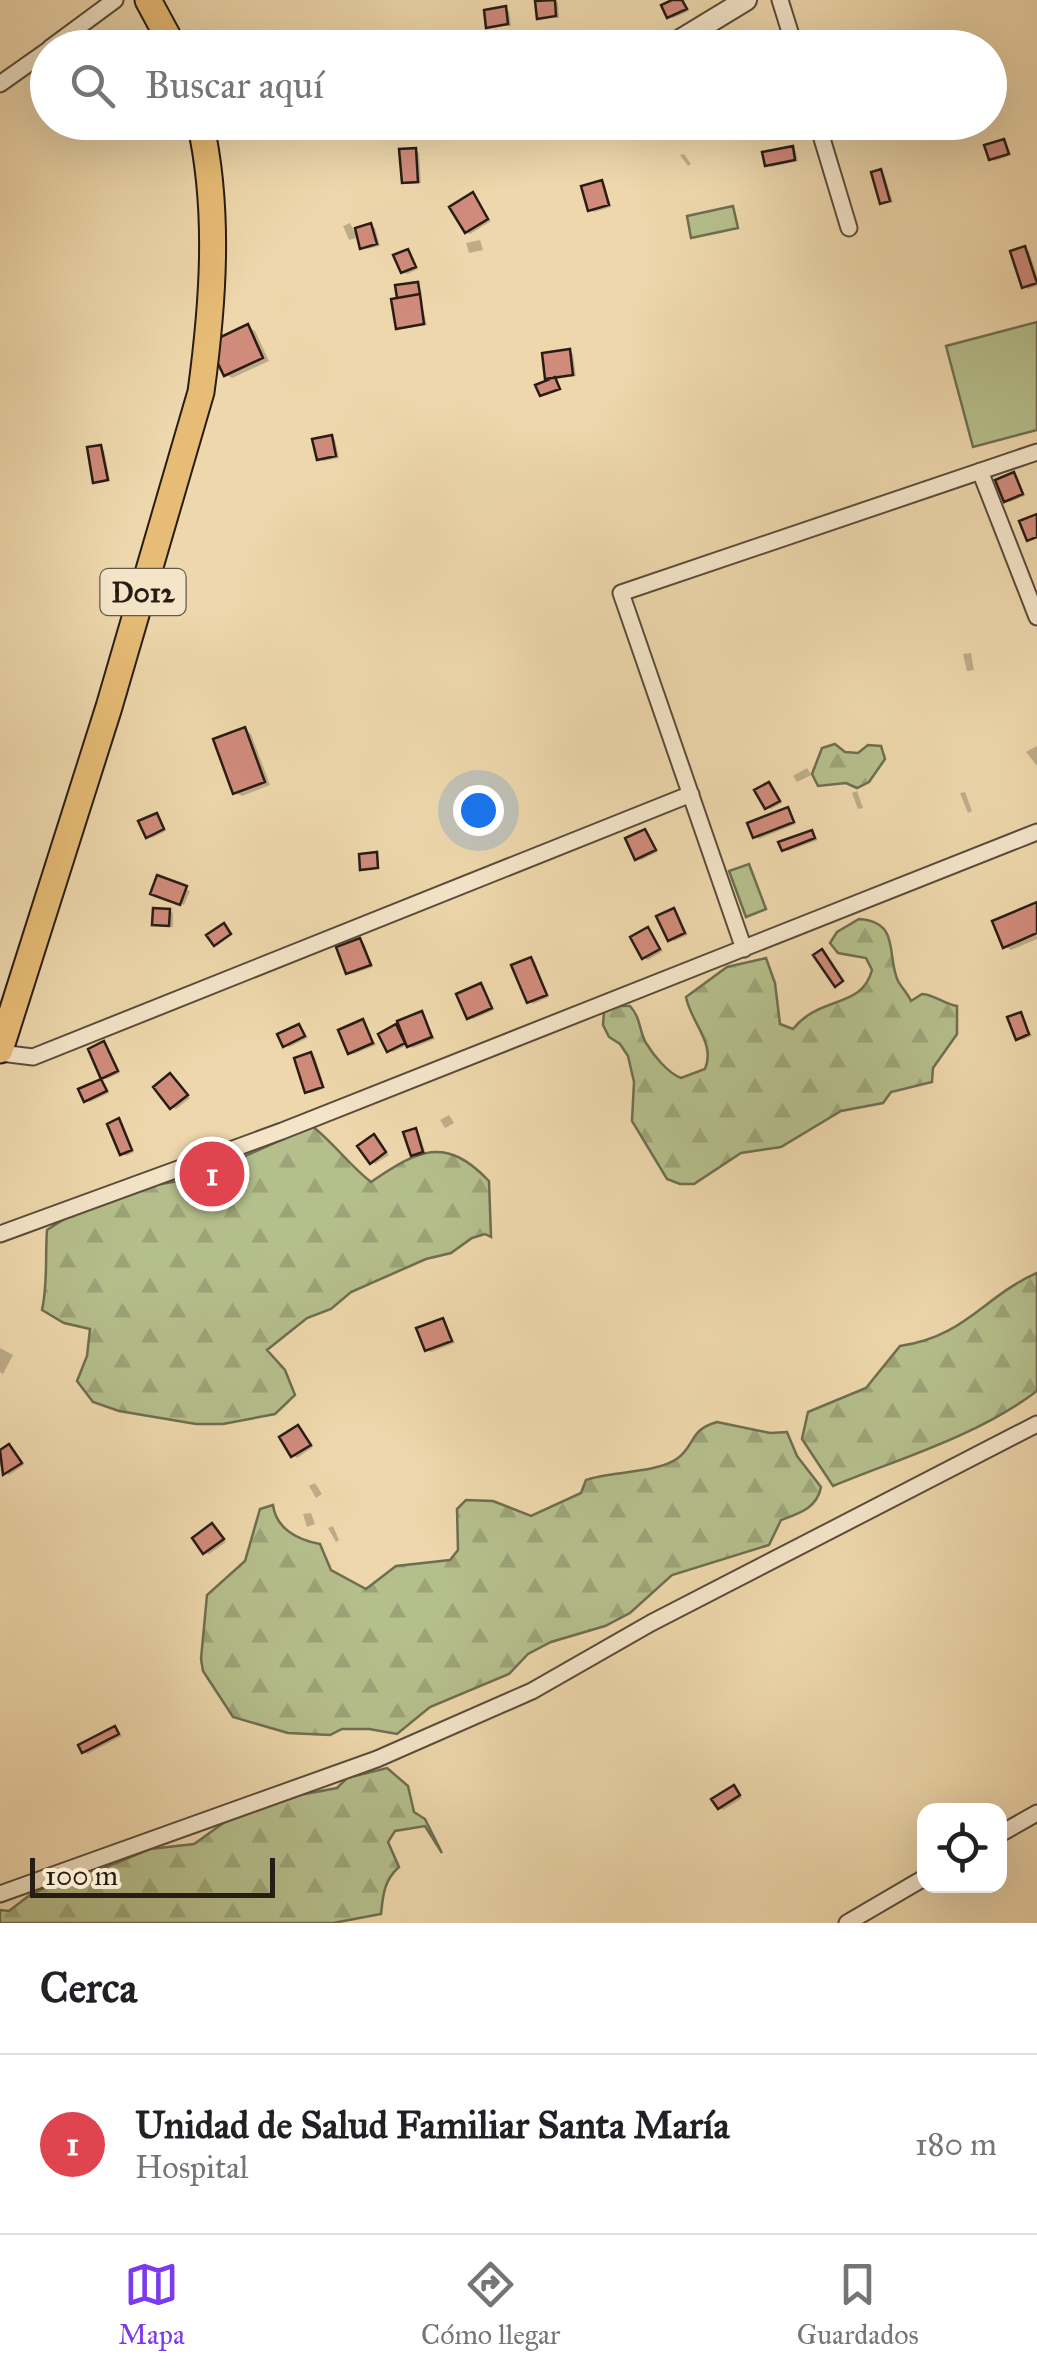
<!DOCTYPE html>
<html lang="es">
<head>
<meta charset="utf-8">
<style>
  body { margin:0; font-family:"IM FELL Great Primer",serif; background:#f6f6f6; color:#202124 }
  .controls { position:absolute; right:30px; bottom:30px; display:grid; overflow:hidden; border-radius:20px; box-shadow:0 10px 40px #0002 }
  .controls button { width:90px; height:90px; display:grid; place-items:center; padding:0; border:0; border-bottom:2px solid #e0e0e0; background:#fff; color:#202124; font:50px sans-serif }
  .scale { position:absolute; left:30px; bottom:25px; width:245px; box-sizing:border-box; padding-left:10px; border:5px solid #281d14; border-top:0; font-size:28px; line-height:35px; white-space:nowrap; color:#281d14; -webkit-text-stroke:8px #f4e5c9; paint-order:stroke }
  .you { position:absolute; left:478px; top:810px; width:35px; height:35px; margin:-25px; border:8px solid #fff; border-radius:50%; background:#1a73e8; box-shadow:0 0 0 15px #1a73e833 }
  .badge { display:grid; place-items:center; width:65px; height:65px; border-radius:50%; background:#7c3aed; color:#fff; font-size:32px; font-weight:700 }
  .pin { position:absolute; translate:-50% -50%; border:5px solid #fff; box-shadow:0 2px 10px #0006 }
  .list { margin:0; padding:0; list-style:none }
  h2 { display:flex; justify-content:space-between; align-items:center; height:130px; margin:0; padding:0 40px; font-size:42px }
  h2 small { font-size:32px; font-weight:400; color:#757577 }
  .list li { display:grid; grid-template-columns:65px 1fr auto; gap:30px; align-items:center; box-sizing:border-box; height:180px; padding:0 40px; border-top:2px solid #e0e0e0 }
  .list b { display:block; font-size:38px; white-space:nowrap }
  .list p { margin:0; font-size:32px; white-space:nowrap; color:#757577 }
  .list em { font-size:32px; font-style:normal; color:#757577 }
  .icon { flex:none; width:55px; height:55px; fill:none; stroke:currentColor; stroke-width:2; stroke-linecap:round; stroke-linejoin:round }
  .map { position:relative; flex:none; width:1037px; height:1923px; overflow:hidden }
  .search { position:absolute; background:#fff; box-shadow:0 10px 40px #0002; left:30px; right:30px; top:30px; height:110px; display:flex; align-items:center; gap:25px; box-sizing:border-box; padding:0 35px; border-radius:55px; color:#757577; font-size:38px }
  .sheet { height:310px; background:#fff }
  nav { display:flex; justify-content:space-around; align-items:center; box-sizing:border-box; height:140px; border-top:2px solid #e0e0e0; background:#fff; font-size:28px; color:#757577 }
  nav a { display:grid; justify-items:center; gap:5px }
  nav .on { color:#7c3aed }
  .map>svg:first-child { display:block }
  .green { fill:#b5bf8c; stroke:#6e6e50; stroke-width:2.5 }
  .forest { fill:url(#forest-firs); stroke:#6e6e50; stroke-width:2.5 }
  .shadow { fill:#0003 }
  .building { fill:#d08b7b; stroke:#281d14; stroke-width:2.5 }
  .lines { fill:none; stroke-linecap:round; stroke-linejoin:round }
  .minor-casing { stroke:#5a4c3a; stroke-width:19 }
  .tertiary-casing { stroke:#5a4c3a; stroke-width:24 }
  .primary-casing { stroke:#281d14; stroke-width:29 }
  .minor { stroke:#f4e5c9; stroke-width:15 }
  .tertiary { stroke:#f4e5c9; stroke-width:20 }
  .primary { stroke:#e7bc76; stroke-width:25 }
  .labels { text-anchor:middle; stroke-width:8; stroke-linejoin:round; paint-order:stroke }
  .shield { fill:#f4e5c9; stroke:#65594a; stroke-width:2.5 }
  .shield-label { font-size:28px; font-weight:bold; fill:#281d14 }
</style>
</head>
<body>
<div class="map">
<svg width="1037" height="1923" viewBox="0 0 1037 1923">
  <defs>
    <pattern id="forest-firs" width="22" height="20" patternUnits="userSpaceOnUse" patternTransform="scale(2.5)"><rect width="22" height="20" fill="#b5bf8c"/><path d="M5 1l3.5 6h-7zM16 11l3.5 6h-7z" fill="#9ca478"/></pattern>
  </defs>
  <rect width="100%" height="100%" fill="#eed7ac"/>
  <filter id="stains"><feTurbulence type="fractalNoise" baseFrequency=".002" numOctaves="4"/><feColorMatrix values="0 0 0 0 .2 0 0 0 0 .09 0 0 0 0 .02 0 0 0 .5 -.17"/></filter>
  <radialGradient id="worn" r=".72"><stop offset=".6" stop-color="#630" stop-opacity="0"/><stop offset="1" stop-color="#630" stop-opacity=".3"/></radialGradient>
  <path class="green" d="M733,206L738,228L691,238L687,216Z
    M1037,322V430L973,447L946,346Z
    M749,864L766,909L746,917L729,871Z"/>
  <path class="forest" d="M835,744L845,752L858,753L868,745L881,746L885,759L869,782L857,788L846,783L818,786L812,774L822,748Z
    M859,919C901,922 886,955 898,981C902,988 908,994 911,1001L922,994C936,995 943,1004 957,1006V1034L933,1068L932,1082L891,1092L883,1103L841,1111L781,1147L741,1153L694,1184H680L667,1179L632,1121L634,1082L628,1056L620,1044L609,1037L603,1025L604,1011L617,1006H630C641,1018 639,1031 646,1043C654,1056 668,1073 681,1078L705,1069C716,1043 691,1023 686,997L727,967L766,958L775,983L780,1024L793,1029C820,995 862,1009 872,970L866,958L838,953L830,943L837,932Z
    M312,1126C334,1143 349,1165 371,1182C418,1150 445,1135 489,1181L491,1237L485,1234L472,1238L451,1253L426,1259L351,1292L331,1309L307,1318L267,1350L285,1370L295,1395L275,1414L223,1424H196L119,1411L93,1402L77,1381L87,1356L90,1329L64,1323L42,1310C48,1283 45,1257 47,1230L69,1216L150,1186L178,1181L234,1161Z
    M1037,1273V1391C977,1436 901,1458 833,1486L802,1439L808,1412L866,1388L900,1346C965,1337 984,1296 1037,1273Z
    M717,1422L770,1433L787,1432L797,1456L821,1487C817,1508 800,1513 781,1520L769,1545L672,1575L630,1613L605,1626L551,1642L528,1654L509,1674L430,1707L397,1734L369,1729H342L330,1735L288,1733L233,1717L203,1671L201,1659L207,1595L245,1561L260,1509L273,1505C276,1529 298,1540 320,1544L331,1570L366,1589L396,1566L450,1560L458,1550L457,1509L466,1500L493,1501L531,1516L581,1493L586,1480C610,1471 656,1474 678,1458C696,1444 689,1430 717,1422Z
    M387,1768L408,1786L414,1812L425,1819L442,1853L425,1826L395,1831L388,1842L399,1867C384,1880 383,1895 381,1914L333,1923H0V1910L9,1911L31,1894L82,1871H97L150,1849L194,1844L229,1819L294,1796L337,1788L347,1778Z"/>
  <path class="shadow" d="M677,0H684L689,11L673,18L669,16Z
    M554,1L558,3L559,18L540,17Z
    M505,9L509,11L511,26H489Z
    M826,40L832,48H812V45Z
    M563,41L565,48H552L551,43Z
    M685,122H703L704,136L685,135Z
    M1003,141L1011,155L995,161L991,158Z
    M792,149L796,151L798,161L771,167L767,164Z
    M415,151L419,153L421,183L408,184L404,181Z
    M684,154L691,164L688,166L680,155Z
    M881,172L884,174L893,202L886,204L883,202Z
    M601,183L605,185L611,207L594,212L590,210Z
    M473,195L491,221L470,234L466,231Z
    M350,223L354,231L371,226L375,228L380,246L367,249L360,237L349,240L343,226Z
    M480,240L483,250L469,253L466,243Z
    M1025,249L1029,251L1037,276V286L1028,289L1024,287Z
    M408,252L418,269L407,274L403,272Z
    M420,297L427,325L402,329L398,327Z
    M248,327L255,331L269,361L232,378L226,374Z
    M569,352L573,354L576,376L555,379L559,389L542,395L553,381L547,377Z
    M332,437L335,440L339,458L323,461L319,459Z
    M100,447L104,450L110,481L99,483L96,481Z
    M1013,475L1025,496L1010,502L1006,500Z
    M971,653L974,670L967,671L963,654Z
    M245,730L251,734L270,785L242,796L235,792Z
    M1037,746V766L1026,752Z
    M807,768L811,775L797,782L793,776Z
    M769,784L782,803L771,809L767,807Z
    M857,791L863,808L858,809L852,793Z
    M965,792L972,811L968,813L960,793Z
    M787,810L796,824L759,839L756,836Z
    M156,816L166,831L152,838L148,836Z
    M645,832L658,852L641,860L637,858Z
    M812,833L818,840L788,851L784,849Z
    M158,878L190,891L184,905L156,895Z
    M1037,904V939L1011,950L1005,946Z
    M170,911L173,913V927L155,924Z
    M674,911L688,935L674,941L670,939Z
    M648,930L663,951L648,960L644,958Z
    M360,941L364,943L373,967L352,974L348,972Z
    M531,960L535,962L549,997L533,1004L529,1001Z
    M481,986L494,1010L473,1019L469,1017Z
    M422,1014L435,1039L413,1048L408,1045L393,1052L389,1050L396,1027L404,1032Z
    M1020,1015L1032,1036L1022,1040L1018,1038Z
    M362,1022L376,1045L354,1054L350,1052Z
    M299,1026L308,1038L289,1047L285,1045Z
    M104,1044L120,1073L107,1079L103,1077Z
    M311,1055L315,1057L325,1088L311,1093L307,1091Z
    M170,1076L190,1098L176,1109L172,1107Z
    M101,1082L109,1093L90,1102L86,1100Z
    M449,1115L454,1123L445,1128L440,1120Z
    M118,1121L134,1152L126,1156L122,1153Z
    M415,1131L419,1133L426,1154L417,1157L413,1154Z
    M374,1137L389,1155L375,1164L372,1162Z
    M443,1320L455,1343L431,1352L427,1350Z
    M0,1348L13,1355L3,1374L0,1372Z
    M298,1428L313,1447L297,1458L293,1455Z
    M9,1447L24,1465L9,1475L0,1466V1453Z
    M315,1483L322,1494L316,1498L309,1486Z
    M311,1513L315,1524L307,1527L303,1514Z
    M212,1526L226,1542L209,1554L205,1552Z
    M333,1526L339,1540L336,1542L328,1528Z
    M115,1729L122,1736L87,1754L84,1751Z
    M734,1788L742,1798L723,1810L719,1808Z"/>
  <path class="building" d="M555,0L556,16L537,19L535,1Z
    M672,0H682L687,9L667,18L661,5Z
    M506,6L508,24L486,28L484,10Z
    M1004,139L1009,154L989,160L984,145Z
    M793,146L795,160L765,166L762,152Z
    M416,148L418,182L402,183L399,149Z
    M881,169L890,201L880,204L871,172Z
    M602,180L609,205L588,211L581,186Z
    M473,192L488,219L465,233L449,207Z
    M371,223L377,244L360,249L355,228Z
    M1025,246L1037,283L1022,288L1010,251Z
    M408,249L416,267L401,273L393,255Z
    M418,282L420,294L397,298L395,285Z
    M420,294L424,324L396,329L391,299Z
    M248,324L263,358L224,376L208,343Z
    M570,349L573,375L545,379L542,353Z
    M555,377L560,389L540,396L535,385Z
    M332,435L336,456L317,460L312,439Z
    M101,445L108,480L93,483L87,447Z
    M1014,472L1023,494L1004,502L995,480Z
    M1037,514V537L1027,541L1019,521Z
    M245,727L265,782L233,794L213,739Z
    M769,782L780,801L765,809L754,790Z
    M788,807L794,822L753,838L747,823Z
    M157,813L164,829L146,838L138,821Z
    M645,829L656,850L635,860L625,838Z
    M812,830L815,838L782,851L778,842Z
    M377,852L378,868L360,870L359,854Z
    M157,875L187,886L180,905L150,894Z
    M1037,902V933L1003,948L992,921Z
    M153,908L170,909L169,926L152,925Z
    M674,908L685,933L668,941L656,916Z
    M224,923L231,934L214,946L206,935Z
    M648,927L660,949L642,959L630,937Z
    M360,938L371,965L346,974L336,947Z
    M822,949L843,981L835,987L813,955Z
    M531,957L547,995L527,1003L511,965Z
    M481,983L492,1008L467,1019L456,994Z
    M422,1011L432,1037L407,1047L397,1021Z
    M1021,1012L1029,1034L1016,1040L1007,1017Z
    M363,1019L373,1043L348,1054L338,1030Z
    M299,1024L305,1036L283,1047L277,1034Z
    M396,1024L405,1043L387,1052L378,1034Z
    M104,1041L118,1071L101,1079L88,1049Z
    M311,1052L323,1087L305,1093L294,1058Z
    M170,1073L188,1095L170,1109L153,1087Z
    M101,1079L107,1091L84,1102L78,1089Z
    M119,1118L132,1150L120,1155L107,1124Z
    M416,1128L423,1152L411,1156L403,1132Z
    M374,1134L386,1152L370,1164L357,1146Z
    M443,1318L452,1341L425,1351L416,1328Z
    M298,1425L311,1445L291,1457L279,1437Z
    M9,1444L22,1463L3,1475L0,1450Z
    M212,1523L224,1539L203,1554L192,1538Z
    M115,1726L119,1734L82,1753L78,1745Z
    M734,1785L740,1795L718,1809L711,1799Z"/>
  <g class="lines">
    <defs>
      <path id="minor" d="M780,0L795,48
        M50,48L115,0
        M0,84L48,50
        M817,122L849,228
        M980,471L1037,617
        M744,949L621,593L1037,452
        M0,1053L33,1057L691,794
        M0,1234L282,1131L1037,832
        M1000,1834L1037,1813
        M0,1894L377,1759L532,1691L651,1623L1037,1424
        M847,1923L924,1878"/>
      <path id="tertiary" d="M667,48L746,0
        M201,125L236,122"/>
      <path id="primary" d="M148,0L174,48
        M0,1050L109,707L201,392C213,304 220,210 200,122"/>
    </defs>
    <use href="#minor" class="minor-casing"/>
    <use href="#tertiary" class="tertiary-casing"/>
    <use href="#primary" class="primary-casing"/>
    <use href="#minor" class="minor"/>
    <use href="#tertiary" class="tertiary"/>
    <use href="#primary" class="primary"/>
  </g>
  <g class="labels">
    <rect class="shield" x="100.5" y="569" width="85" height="46" rx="8"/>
    <g class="shield-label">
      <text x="143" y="602">D012</text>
    </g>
  </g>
  <rect width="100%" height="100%" filter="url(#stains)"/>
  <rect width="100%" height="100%" fill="url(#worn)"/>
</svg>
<div class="controls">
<button><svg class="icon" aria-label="locate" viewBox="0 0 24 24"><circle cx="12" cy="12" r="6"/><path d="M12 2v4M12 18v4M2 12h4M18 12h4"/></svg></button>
</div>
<div class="scale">100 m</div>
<div class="you"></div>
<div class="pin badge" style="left:212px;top:1174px;background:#e0444e">1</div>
<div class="search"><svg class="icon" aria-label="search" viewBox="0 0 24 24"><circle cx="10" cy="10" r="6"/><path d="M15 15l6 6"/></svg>Buscar aquí</div>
</div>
<section class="sheet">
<h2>Cerca<small></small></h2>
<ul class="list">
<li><span class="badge" style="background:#e0444e">1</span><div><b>Unidad de Salud Familiar Santa María</b><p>Hospital</p></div><em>180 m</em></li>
</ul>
</section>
<nav>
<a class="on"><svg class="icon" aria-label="map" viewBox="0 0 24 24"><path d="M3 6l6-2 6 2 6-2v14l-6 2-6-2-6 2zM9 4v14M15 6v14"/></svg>Mapa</a>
<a><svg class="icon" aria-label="directions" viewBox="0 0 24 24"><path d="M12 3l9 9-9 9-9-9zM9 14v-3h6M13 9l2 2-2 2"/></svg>Cómo llegar</a>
<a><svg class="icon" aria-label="saved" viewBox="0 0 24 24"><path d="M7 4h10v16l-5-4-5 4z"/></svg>Guardados</a>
</nav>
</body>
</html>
